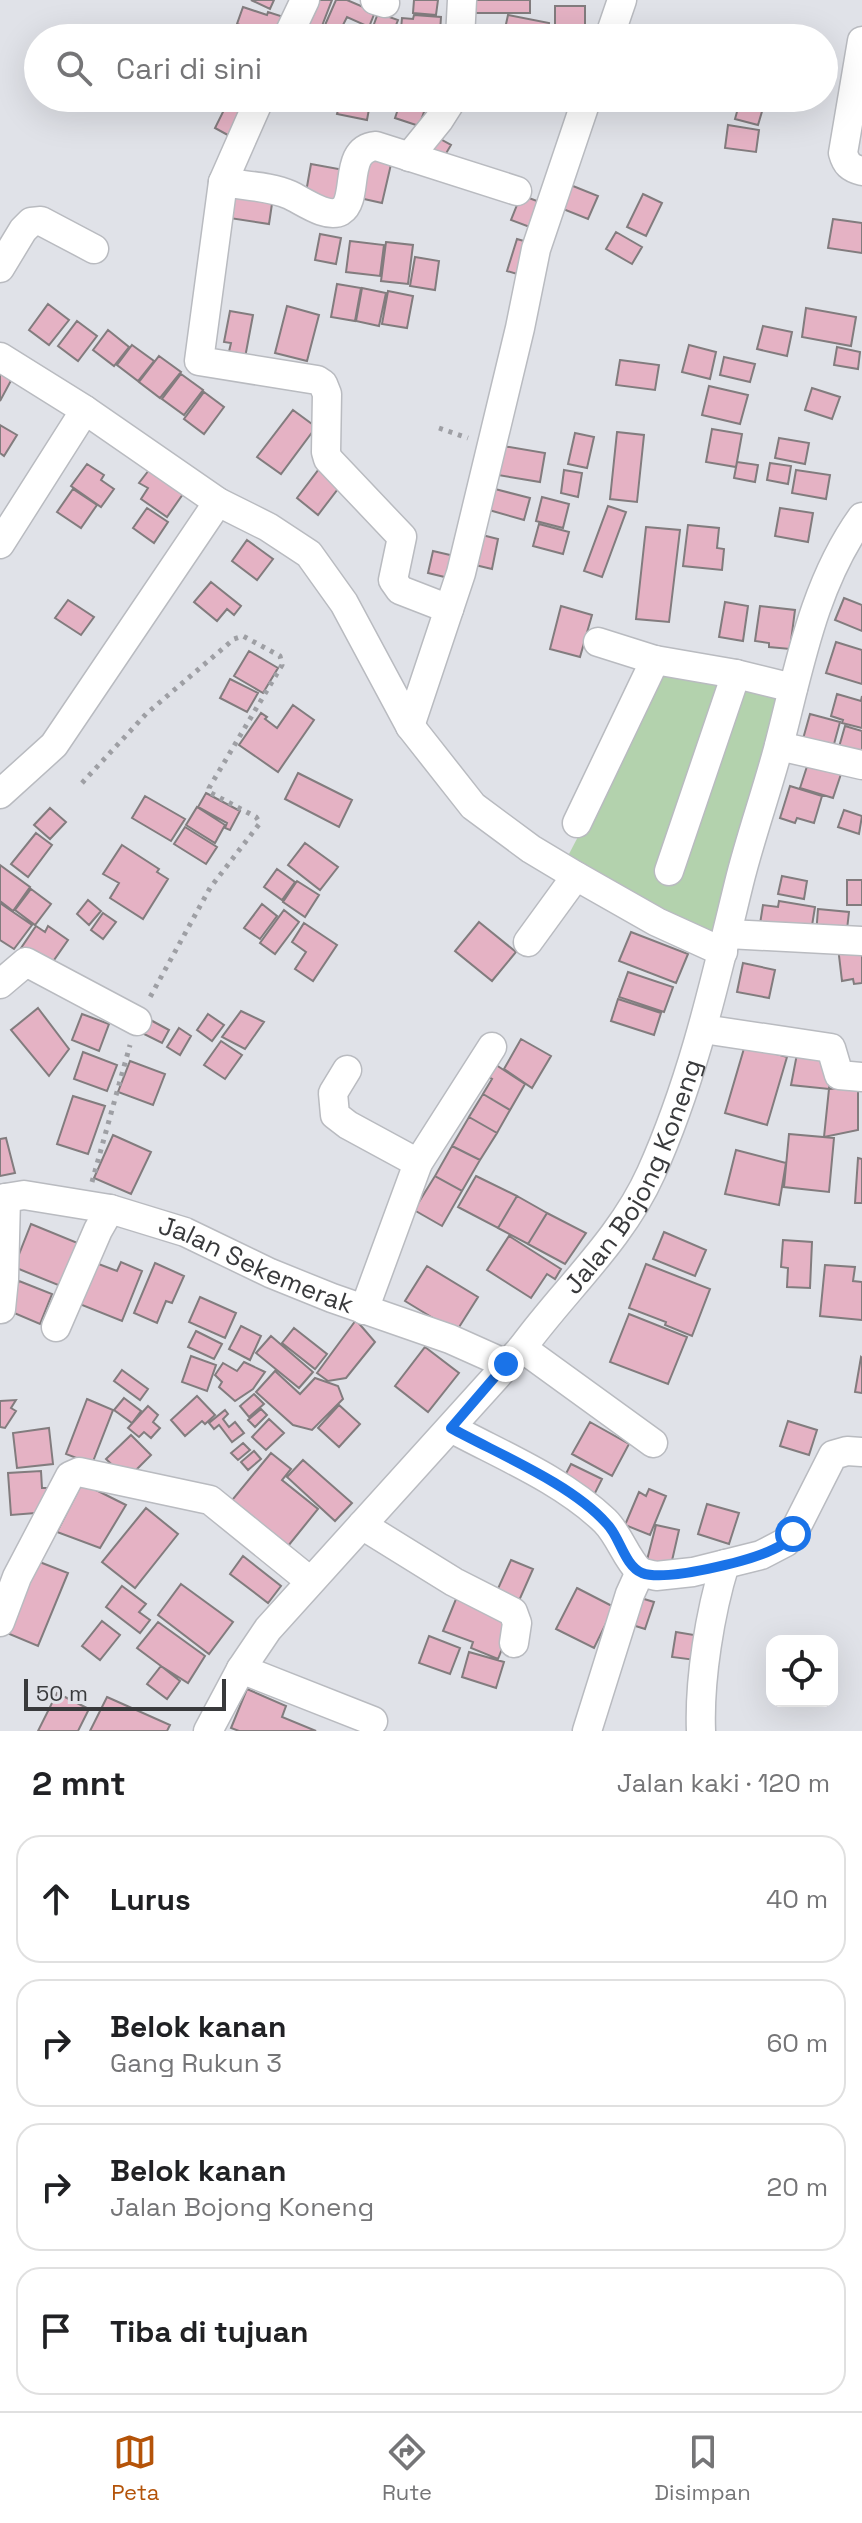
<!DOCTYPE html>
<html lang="id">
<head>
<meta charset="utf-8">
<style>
  body { margin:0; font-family:"Space Grotesk",sans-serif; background:#f2f2f2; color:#202124 }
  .controls { position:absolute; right:24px; bottom:24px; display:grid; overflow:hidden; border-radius:16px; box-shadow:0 8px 32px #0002 }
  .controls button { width:72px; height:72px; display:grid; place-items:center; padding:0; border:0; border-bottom:2px solid #e0e0e0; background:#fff; color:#202124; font:40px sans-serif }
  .scale { position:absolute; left:24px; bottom:20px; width:202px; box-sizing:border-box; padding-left:8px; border:4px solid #393a3c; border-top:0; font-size:22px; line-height:28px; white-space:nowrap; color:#393a3c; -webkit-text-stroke:6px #e0e2e8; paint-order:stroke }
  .stop { position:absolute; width:24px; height:24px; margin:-18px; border:6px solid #1a73e8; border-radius:50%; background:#fff }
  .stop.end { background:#1a73e8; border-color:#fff; box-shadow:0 2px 8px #0008 }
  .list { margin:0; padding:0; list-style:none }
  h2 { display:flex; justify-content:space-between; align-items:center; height:104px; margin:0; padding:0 32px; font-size:34px }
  h2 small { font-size:26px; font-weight:400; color:#757577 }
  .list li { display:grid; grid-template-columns:52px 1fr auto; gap:24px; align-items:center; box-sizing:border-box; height:128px; margin:0 16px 16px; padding:0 16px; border:2px solid #e0e0e0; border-radius:24px }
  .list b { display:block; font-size:30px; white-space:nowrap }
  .list p { margin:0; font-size:26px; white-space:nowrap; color:#757577 }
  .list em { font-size:26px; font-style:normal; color:#757577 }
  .icon { flex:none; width:44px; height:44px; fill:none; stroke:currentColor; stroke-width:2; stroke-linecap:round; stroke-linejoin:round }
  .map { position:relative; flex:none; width:862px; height:1731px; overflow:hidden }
  .search { position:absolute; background:#fff; box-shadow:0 8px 32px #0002; left:24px; right:24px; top:24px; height:88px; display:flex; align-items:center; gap:20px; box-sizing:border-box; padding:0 28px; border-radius:44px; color:#757577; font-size:30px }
  .sheet { height:680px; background:#fff }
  nav { display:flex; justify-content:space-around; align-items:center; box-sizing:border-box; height:112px; border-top:2px solid #e0e0e0; background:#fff; font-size:22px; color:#757577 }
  nav a { display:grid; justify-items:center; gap:4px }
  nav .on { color:#b45309 }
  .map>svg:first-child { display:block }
  .green { fill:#b3d2ad }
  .building { fill:#e5b2c4; stroke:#827c7e; stroke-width:2 }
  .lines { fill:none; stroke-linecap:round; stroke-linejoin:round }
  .minor-casing { stroke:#b9bbc0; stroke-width:31 }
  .path { stroke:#9e9fa4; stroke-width:5; stroke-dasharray:4 6; stroke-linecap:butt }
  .minor { stroke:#fff; stroke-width:28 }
  .route { stroke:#1a73e8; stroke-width:10 }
  .labels { text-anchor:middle; stroke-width:6; stroke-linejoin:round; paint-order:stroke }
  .street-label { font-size:26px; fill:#393a3c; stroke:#e0e2e8 }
</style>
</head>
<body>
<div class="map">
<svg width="862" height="1731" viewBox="0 0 862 1731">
  <rect width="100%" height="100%" fill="#e0e2e8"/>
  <path class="green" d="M667,666L784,690L718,963L569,854Z"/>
  <path class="building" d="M251,0H274L270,9Z
    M312,0H332L320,31L302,23Z
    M336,0H347L375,12L369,27L347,17L340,31L325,25Z
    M414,0H438L436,15L413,13Z
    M475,0H530V13H474Z
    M555,6H585V27H555Z
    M243,7L267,15L268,12L287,18L277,38L237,24Z
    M378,13L398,20L391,38H369Z
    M414,15L441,17L440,32L401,29L402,18L413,19Z
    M508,15L549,23L547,38H503Z
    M752,26L780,34L779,38H749Z
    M326,29L349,37L348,38H323Z
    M224,98H249L235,139L215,128L224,110L219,107Z
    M302,98H324L320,109L301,101Z
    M341,98H371L367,120L337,114Z
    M399,98H434L429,110Z
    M401,100L425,109L419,126L395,118Z
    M740,101L763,108L758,125L735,119Z
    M728,125L759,130L756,152L725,148Z
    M433,135L451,145L441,162L423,152Z
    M364,154L392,160L382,203L355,197Z
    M311,164L344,170L338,203L305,198Z
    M563,182L598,196L588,219L553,205Z
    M228,189L273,197L269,224L223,217Z
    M643,194L662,203L646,236L627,227Z
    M521,195L545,204L535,229L511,220Z
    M833,219L862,223V253L828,248Z
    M616,232L642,247L632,264L606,249Z
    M320,234L341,238L336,264L315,260Z
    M517,239L534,244L524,276L507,271Z
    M350,241L384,245L380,276L346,272Z
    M386,242L413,245L408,284L381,281Z
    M415,257L439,261L435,290L410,286Z
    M337,284L361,288L355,321L331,317Z
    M362,288L386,293L379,326L356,321Z
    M388,291L413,296L407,328L382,324Z
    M48,304L69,320L49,345L29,330Z
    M287,306L319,315L307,361L275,353Z
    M806,308L856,317L851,346L802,337Z
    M230,311L253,315L244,363L227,360L231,343L224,342Z
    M77,321L97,336L78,361L58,346Z
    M763,326L792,332L787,356L757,349Z
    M108,330L129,347L114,366L93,350Z
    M132,345L154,361L138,381L117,365Z
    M689,345L716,352L710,379L682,372Z
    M837,347L860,352L858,369L834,365Z
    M159,356L181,372L160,398L139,382Z
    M724,357L755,364L750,382L720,375Z
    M620,360L659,365L655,390L616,385Z
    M0,368L14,375L0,401Z
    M181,374L203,390L184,415L162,399Z
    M709,386L748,395L740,424L702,415Z
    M812,388L840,397L832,419L805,410Z
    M204,392L224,407L204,434L184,419Z
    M293,410L316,427L281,474L257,457Z
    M0,425L17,435L4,456L0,453Z
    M712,429L742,434L736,467L706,462Z
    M617,432L644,435L637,502L610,499Z
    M575,433L594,437L587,468L568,464Z
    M779,438L809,443L805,464L775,458Z
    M503,446L545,453L540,482L498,475Z
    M737,462L758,465L755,482L734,478Z
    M770,463L791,466L788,484L767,480Z
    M87,464L104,475L101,480L114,489L101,507L71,486Z
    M322,465L344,481L318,515L297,498Z
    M149,470L183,494L167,517L141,499L148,488L139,483Z
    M564,470L582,473L578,497L561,493Z
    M796,470L830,475L826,499L792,493Z
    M73,489L97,505L81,528L57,512Z
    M495,489L530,498L524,520L489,510Z
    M542,497L569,504L563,528L536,521Z
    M608,506L626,512L602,577L584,571Z
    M147,508L168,522L154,543L133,528Z
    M780,508L813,513L808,542L775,536Z
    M539,524L569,532L563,554L533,546Z
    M688,525L719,528L717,548L724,549L722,570L683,566Z
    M646,527L680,530L669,622L636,619Z
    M478,534L498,539L492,569L471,564Z
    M247,540L273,559L257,580L232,561Z
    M433,551L463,558L457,580L428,573Z
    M211,582L241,606L234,615L227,609L217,621L194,602Z
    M844,598L862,605V631L835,620Z
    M68,600L94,617L81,635L55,618Z
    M725,602L748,606L743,641L719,637Z
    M561,606L592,615L580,657L550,649Z
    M760,606L795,610L790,649L769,647V643L755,641Z
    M836,642L862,650V684L826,673Z
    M249,651L278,668L263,693L234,676Z
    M230,679L258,693L247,712L220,698Z
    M837,694L861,701L862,696V728L842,723L843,720L831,716Z
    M293,705L314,720L278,772L239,745L261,713L267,717L265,719L277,728Z
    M810,714L840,722L831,755L801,746Z
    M845,726L862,731V754L839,747Z
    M811,754L844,765L833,798L800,788Z
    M298,773L352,800L339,827L285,799Z
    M790,786L822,796L814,823L797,818L795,823L780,818Z
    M206,793L240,811L230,830L225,828L227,823L198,807Z
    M145,796L185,819L171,841L132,818Z
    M197,807L225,825L215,843L186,825Z
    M50,808L66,822L50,839L34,825Z
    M844,810L862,816L859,834L838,827Z
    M185,827L217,847L206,864L174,844Z
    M36,833L52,845L28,877L11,864Z
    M305,843L338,867L320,890L288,865Z
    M122,845L159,869L157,872L168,879L143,919L110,898L119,883L103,874Z
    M0,865L30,887L13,911L0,901Z
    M277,869L295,882L282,900L264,887Z
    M782,876L807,881L804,899L778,894Z
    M847,880H862V905H847Z
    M297,881L319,895L305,917L283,902Z
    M31,889L51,904L35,925L15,910Z
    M88,900L101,911L89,925L77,914Z
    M779,901L815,907L810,938L759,930L763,905L778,907Z
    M0,903L32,925L14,949L0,940Z
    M262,904L277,916L260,939L244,928Z
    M818,909L849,912L846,938L816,935Z
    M284,910L299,922L275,954L260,943Z
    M103,913L116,922L103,939L91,930Z
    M479,922L516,952L492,981L455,951Z
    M304,923L337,945L313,981L295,969L306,952L292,942Z
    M36,926L45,932L48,926L68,940L47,970L19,951Z
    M631,932L688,954L676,983L619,961Z
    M862,943V983L854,984L853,979L842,981L838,947Z
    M743,963L775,970L769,998L737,992Z
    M628,972L673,987L664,1012L619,997Z
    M618,999L661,1013L654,1035L611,1021Z
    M38,1008L69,1049L49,1076L11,1030Z
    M241,1011L264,1022L245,1049L222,1037Z
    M82,1014L109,1024L99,1051L72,1040Z
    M208,1014L224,1025L212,1041L197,1030Z
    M145,1017L169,1030L162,1043L140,1032Z
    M179,1028L191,1036L180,1055L167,1047Z
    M521,1039L551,1056L532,1088L504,1069Z
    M221,1041L242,1055L225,1079L204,1065Z
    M745,1045L787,1057L767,1125L725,1113Z
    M83,1052L117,1065L107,1091L74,1079Z
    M797,1054L834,1055L829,1089L791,1085Z
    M130,1061L165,1074L153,1105L118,1092Z
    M490,1061L525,1084L510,1110L483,1094L492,1079L482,1074Z
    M858,1086V1130L824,1137L829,1089Z
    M483,1094L510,1110L497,1133L469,1117Z
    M73,1096L105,1106L88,1154L57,1144Z
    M469,1117L497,1133L480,1160L452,1146Z
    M789,1134L834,1138L829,1192L784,1187Z
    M113,1135L151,1152L131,1194L94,1178Z
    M6,1138L15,1173L0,1176V1139Z
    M452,1146L480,1160L462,1191L435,1176Z
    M736,1150L786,1163L779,1205L725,1194Z
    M858,1158L862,1159V1203H855Z
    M435,1176L462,1191L442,1226L414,1210Z
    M476,1176L517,1196L498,1228L458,1207Z
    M517,1196L547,1213L528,1244L498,1228Z
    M547,1213L586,1233L565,1264L528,1244Z
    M31,1224L80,1244L63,1287L14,1267Z
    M664,1232L706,1250L695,1276L653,1259Z
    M509,1236L561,1269L555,1279L547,1274L531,1298L487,1270Z
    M783,1240L812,1242L810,1288L787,1287L788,1268L781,1267Z
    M88,1260L117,1271L121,1262L142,1271L122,1321L72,1301Z
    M155,1263L184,1276L172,1303L166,1301L157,1323L134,1313Z
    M646,1264L710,1289L692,1336L665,1325L666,1322L629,1308Z
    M825,1265L855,1267L853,1281L862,1282V1320L820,1316Z
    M427,1266L478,1297L456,1332L405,1301Z
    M19,1281L52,1294L40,1324L7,1310Z
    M200,1297L236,1313L225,1338L189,1322Z
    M629,1314L687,1337L668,1384L610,1362Z
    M356,1320L375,1342L346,1378L328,1381L317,1373Z
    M241,1326L261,1336L250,1360L229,1349Z
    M294,1328L327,1354L315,1369L282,1343Z
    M196,1331L222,1344L214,1359L188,1347Z
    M271,1336L313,1372L299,1388L256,1353Z
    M425,1347L459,1373L428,1412L395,1386Z
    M191,1356L216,1365L207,1391L182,1382Z
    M861,1357L862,1358V1393L855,1392Z
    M244,1362L265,1372L253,1389L235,1401L219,1387L222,1382L215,1375L223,1363L237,1371Z
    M122,1370L148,1389L140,1400L114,1381Z
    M275,1371L300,1394L315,1378L338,1386L343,1399L312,1430L293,1425L256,1392Z
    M254,1394L264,1404L249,1417L240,1406Z
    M197,1396L215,1415L205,1424L202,1421L185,1436L171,1420Z
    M124,1398L141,1411L132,1423L114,1410Z
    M87,1399L113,1410L92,1464L66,1454Z
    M16,1400L11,1408L16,1411L5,1428L0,1427V1401Z
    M339,1405L360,1424L339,1447L318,1428Z
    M148,1406L158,1415L153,1422L160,1428L151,1438L144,1432L139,1437L128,1428Z
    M261,1409L267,1415L255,1427L248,1420Z
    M225,1410L228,1414L223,1419L229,1427L235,1422L244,1433L232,1442L219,1425L214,1429L209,1423Z
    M269,1419L284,1433L266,1450L252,1437Z
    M788,1421L817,1430L809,1455L780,1446Z
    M590,1422L629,1444L612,1476L572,1454Z
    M49,1428L53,1464L17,1468L13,1433Z
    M131,1435L151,1455L127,1479L106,1459Z
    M243,1443L250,1450L238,1460L231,1453Z
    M254,1451L261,1459L248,1470L241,1462Z
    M271,1453L291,1469L282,1480L318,1509L284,1551L228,1505Z
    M303,1460L352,1503L335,1521L287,1477Z
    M571,1464L602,1479L591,1501L560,1485Z
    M41,1471L42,1488H47L48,1512L11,1515L8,1473Z
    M82,1483L126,1505L100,1548L57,1532Z
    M649,1489L666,1496L650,1535L625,1525L639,1492L646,1496Z
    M707,1504L739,1513L729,1544L698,1534Z
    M146,1508L178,1534L135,1588L102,1562Z
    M656,1525L679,1530L671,1565L647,1560Z
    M243,1556L281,1586L268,1603L230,1574Z
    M511,1560L533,1569L518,1603L496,1593Z
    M37,1561L68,1573L38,1646L7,1633Z
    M181,1584L233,1622L209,1654L158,1615Z
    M122,1586L146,1604L139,1612L150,1620L140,1633L106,1607Z
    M577,1588L614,1607L594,1648L556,1629Z
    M634,1596L654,1602L645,1629L626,1623Z
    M456,1599L513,1621L498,1659L471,1648L473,1642L443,1631Z
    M102,1621L120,1635L100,1660L82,1646Z
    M158,1622L205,1656L188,1683L161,1666L137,1648Z
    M676,1632L706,1637L703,1661L672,1657Z
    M429,1636L460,1648L450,1674L419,1663Z
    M469,1652L504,1662L496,1688L462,1677Z
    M161,1666L180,1681L167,1699L147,1684Z
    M247,1689L286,1706L282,1717L316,1731H239L231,1728Z
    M57,1693L89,1709L78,1731H38Z
    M107,1697L170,1725L167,1731H90Z"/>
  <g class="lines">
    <defs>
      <g id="minor">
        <path d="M375,0L385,3"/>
        <path d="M287,38L305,0"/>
        <path d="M460,38L462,0"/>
        <path d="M609,38L622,0"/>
        <path d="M862,41L843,153C846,164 850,168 862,171"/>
        <path d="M260,98L223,182L199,361L317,380L323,384L327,394L326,452L328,459L402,537L393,580L400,590L449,609"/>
        <path d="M409,157L439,120L453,98"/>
        <path d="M223,182C244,186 270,186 290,195C303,201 327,219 341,211C360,199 342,149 376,146L517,191"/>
        <path d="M0,268L23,230L31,222L41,221L94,249"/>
        <path d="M0,357L85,410L218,502L268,527L309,554L344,603L410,726L473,806L531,849L576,876L657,922L723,952"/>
        <path d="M0,544L85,410"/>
        <path d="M598,642L655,660L736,674L793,688"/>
        <path d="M410,726L461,573L520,328L536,249L587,98"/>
        <path d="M779,746L862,765"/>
        <path d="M0,794L54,745L218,502"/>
        <path d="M577,823L655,660"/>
        <path d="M669,871L736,674"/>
        <path d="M728,934L862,941"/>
        <path d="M528,942L576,876"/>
        <path d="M0,984L26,962L137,1021"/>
        <path d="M703,1029L831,1048L839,1075L862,1077"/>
        <path d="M347,1070L333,1093L335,1115L348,1125L418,1163"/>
        <path id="s1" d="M0,1199L24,1195L110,1209L185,1232L270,1273L332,1298L450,1339L506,1364"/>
        <path d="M1,1309L4,1279L6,1198"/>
        <path d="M364,1310L418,1163L492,1047"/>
        <path d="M56,1327L98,1230L110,1209"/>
        <path d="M522,1348L653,1443"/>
        <path d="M451,1428C503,1456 562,1480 605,1521C620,1536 625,1557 640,1572"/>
        <path d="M362,1525L454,1582L513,1612L517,1623L514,1643"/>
        <path d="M0,1622L17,1577L70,1476L79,1472L210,1500L310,1581"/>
        <path d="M241,1669L373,1721"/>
        <path id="s2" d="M208,1731L241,1669L268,1629L522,1348C565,1289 621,1240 651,1173C693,1080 715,981 739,883C750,838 766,794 778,749C799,669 813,585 862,517"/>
        <path d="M587,1731L630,1594L640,1572L656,1576L693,1572L761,1555L786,1542L793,1534L833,1455L847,1451L862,1452"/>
        <path d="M701,1731C699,1680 710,1612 725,1564"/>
      </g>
    </defs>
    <use href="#minor" class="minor-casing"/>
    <path class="path" d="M439,428L468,438
      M82,783L146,714L234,639L243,636L280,656L282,665L209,788V792L256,817L260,823L210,888L149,999
      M92,1182L130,1045"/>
    <use href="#minor" class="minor"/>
  </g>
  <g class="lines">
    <path class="route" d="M506,1364L451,1428C498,1454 572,1484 607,1524C620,1537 624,1565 642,1573C666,1582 750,1561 774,1549C782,1546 787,1541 793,1534"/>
  </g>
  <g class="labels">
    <g class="street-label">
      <text dy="9" stroke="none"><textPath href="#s2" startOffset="704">Jalan Bojong Koneng</textPath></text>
      <text dy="9" stroke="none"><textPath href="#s1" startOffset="268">Jalan Sekemerak</textPath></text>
    </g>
  </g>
</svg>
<div class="controls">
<button><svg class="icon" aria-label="locate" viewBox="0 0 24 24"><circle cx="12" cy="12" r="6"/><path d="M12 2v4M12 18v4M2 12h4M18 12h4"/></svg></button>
</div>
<div class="scale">50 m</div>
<div class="stop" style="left:793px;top:1534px"></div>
<div class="stop end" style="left:506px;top:1364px"></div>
<div class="search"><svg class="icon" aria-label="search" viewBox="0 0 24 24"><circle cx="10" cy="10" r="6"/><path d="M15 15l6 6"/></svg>Cari di sini</div>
</div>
<section class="sheet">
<h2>2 mnt<small>Jalan kaki · 120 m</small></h2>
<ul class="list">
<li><svg class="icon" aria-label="ahead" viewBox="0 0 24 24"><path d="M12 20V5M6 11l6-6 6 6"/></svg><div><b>Lurus</b></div><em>40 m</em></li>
<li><svg class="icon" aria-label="right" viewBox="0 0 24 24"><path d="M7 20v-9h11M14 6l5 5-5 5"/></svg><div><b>Belok kanan</b><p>Gang Rukun 3</p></div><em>60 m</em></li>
<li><svg class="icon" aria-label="right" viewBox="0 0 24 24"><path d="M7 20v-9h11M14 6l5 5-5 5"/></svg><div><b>Belok kanan</b><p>Jalan Bojong Koneng</p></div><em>20 m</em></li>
<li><svg class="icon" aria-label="arrive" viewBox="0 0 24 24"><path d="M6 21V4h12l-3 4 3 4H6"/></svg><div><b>Tiba di tujuan</b></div></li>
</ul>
</section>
<nav>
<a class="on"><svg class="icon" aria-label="map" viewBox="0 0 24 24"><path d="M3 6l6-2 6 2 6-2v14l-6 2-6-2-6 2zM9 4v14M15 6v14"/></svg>Peta</a>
<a><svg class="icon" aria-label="directions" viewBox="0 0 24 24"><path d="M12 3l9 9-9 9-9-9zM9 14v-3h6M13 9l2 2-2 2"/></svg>Rute</a>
<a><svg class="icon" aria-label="saved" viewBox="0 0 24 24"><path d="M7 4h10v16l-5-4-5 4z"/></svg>Disimpan</a>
</nav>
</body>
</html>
